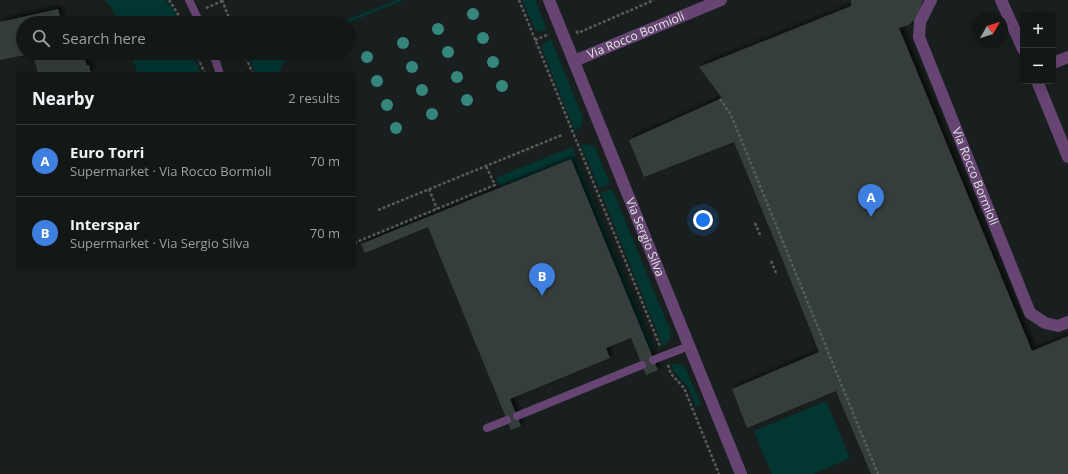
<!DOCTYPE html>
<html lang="en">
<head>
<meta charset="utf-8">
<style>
  body { margin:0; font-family:"Open Sans",sans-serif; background:#202423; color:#f1f3f6 }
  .controls { position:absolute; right:12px; top:12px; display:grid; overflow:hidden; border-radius:4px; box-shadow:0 4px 16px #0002 }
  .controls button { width:36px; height:36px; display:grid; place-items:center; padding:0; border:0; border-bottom:1px solid #323635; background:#131716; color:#f1f3f6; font:20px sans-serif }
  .compass { position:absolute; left:972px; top:12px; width:36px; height:36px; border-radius:50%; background:#131716; box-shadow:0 4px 16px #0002; rotate:51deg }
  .you { position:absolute; left:703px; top:220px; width:14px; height:14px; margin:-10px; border:3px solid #fff; border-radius:50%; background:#1a73e8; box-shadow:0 0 0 6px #1a73e833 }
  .badge { display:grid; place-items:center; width:26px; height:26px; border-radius:50%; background:#d93025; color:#fff; font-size:13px; font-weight:700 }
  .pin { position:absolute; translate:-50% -33px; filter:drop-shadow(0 1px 2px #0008) }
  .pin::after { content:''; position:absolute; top:21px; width:14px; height:12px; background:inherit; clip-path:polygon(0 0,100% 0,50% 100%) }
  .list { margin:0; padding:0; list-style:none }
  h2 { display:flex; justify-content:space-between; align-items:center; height:52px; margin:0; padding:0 16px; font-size:17px }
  h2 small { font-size:13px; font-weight:400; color:#9d9fa1 }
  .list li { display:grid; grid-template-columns:26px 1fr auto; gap:12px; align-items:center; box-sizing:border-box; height:72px; padding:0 16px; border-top:1px solid #323635 }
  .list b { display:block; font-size:15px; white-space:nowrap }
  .list p { margin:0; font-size:13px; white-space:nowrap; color:#9d9fa1 }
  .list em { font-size:13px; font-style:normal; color:#9d9fa1 }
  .icon { flex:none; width:22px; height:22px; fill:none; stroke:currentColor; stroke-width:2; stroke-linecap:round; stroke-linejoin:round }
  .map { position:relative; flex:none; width:1068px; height:474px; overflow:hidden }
  .search { position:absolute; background:#131716; box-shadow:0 4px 16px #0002; left:16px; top:16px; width:340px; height:44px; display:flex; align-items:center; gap:10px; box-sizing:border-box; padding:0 14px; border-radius:22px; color:#9d9fa1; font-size:15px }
  .panel { position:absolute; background:#131716; box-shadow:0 4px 16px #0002; left:16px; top:72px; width:340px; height:196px; border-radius:4px }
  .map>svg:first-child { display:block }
  .green { fill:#033631 }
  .building { fill:#363d3c; filter:url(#shadow) }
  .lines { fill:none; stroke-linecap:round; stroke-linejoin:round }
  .path { stroke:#565c5b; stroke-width:2.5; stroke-dasharray:3 2; stroke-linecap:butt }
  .lane { stroke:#674573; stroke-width:8 }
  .street { stroke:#674573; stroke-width:12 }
  .tree { fill:#35867d }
  .labels { text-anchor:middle; stroke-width:3; stroke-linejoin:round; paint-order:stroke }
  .street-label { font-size:12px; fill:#e1e6e5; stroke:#060808 }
</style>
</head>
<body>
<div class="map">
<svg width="1068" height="474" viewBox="0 0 1068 474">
  <defs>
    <filter id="shadow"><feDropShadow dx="3.5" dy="-3.5" stdDeviation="2" flood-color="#0009"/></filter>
  </defs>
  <rect width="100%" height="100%" fill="#191f1e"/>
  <path class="green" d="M105,0H165L174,10L180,23H118L112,8Z
    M397,0H404L347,23H338Z
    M522,0H535L547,29L540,32L535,29Z
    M551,39L582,115C584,122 582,127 575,131L542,49L543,43Z
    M130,53H192L201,74H138Z
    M260,53H300L301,54C290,58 280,61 280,74H256L249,57Z
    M585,144L594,146L596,150L610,184L599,188L581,145Z
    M572,147L654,349L650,351L571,159L500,187L496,178Z
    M612,189L670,330C672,337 670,342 663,346L601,193Z
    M675,364L682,365L686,369L701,405L696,407L688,387L674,372L671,365Z
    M826,401L850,458L813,474H772L754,431Z"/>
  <path class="building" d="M851,0H923L918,15L914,20L909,25L899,28L1032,351L1068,336V474H871L836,391L747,428L732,389L819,352L781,256L734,142L644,177L629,140L722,98L699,67L851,6Z
    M58,9L62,23H23V53L30,54L0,60V22Z
    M33,53H82L87,65H89L91,74H38Z
    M571,159L658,370L646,375L631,338L606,348L610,358L510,399L521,426L511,430L428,227L365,253L361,244Z"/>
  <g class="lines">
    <path class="path" d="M169,0L175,9L183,23
      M222,0L231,23
      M519,0L660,346
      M206,8L222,1
      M576,31L578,33L654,0
      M535,40L549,34
      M196,53L205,74
      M244,53L253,74
      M720,99L731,115L878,474
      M429,189L437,209
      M378,210L562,135
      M755,223L761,237
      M354,243L495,185L486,166
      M771,261L777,275
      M668,365L671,374L684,388L719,474"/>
    <path class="lane" d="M189,0L200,23
      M213,53L220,74
      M653,360L689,346
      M517,416L642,365
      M487,428L507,420"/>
    <g class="street">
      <path id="s1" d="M549,0L741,474"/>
      <path id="s2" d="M931,0L920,22L919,37L1030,313L1045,323L1058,326L1068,322"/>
      <path d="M1001,0L1023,49"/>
      <path id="s3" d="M574,61L721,0"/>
      <path d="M1053,63L1068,57"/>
      <path d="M1037,81L1068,157"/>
    </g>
  </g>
  <g class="tree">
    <circle cx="473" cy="14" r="6"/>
    <circle cx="438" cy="29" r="6"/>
    <circle cx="483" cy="38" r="6"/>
    <circle cx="403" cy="43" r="6"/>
    <circle cx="448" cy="52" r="6"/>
    <circle cx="367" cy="57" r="6"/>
    <circle cx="493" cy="62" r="6"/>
    <circle cx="412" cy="67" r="6"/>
    <circle cx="457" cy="77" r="6"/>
    <circle cx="377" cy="81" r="6"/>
    <circle cx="502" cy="86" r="6"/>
    <circle cx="422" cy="90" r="6"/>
    <circle cx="467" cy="100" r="6"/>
    <circle cx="387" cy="105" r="6"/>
    <circle cx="432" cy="114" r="6"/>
    <circle cx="396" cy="128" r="6"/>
  </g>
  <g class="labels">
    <g class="street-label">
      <text dy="4" stroke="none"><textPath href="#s3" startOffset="67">Via Rocco Bormioli</textPath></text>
      <text dy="4" stroke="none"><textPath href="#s2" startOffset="190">Via Rocco Bormioli</textPath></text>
      <text dy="4" stroke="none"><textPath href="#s1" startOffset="256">Via Sergio Silva</textPath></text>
    </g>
  </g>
</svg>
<div class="controls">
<button>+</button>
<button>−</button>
</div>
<svg class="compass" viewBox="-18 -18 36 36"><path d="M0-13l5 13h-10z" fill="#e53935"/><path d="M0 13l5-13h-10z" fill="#9d9fa1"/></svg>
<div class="you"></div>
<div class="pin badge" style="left:871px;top:217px;background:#3f7fe0">A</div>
<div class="pin badge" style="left:542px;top:296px;background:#3f7fe0">B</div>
<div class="search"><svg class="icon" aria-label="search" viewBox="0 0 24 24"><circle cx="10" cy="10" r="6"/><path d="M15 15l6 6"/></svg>Search here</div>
<section class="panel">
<h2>Nearby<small>2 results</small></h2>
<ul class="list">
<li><span class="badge" style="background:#3f7fe0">A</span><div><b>Euro Torri</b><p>Supermarket · Via Rocco Bormioli</p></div><em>70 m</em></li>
<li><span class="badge" style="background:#3f7fe0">B</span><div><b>Interspar</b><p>Supermarket · Via Sergio Silva</p></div><em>70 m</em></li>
</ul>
</section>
</div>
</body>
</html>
